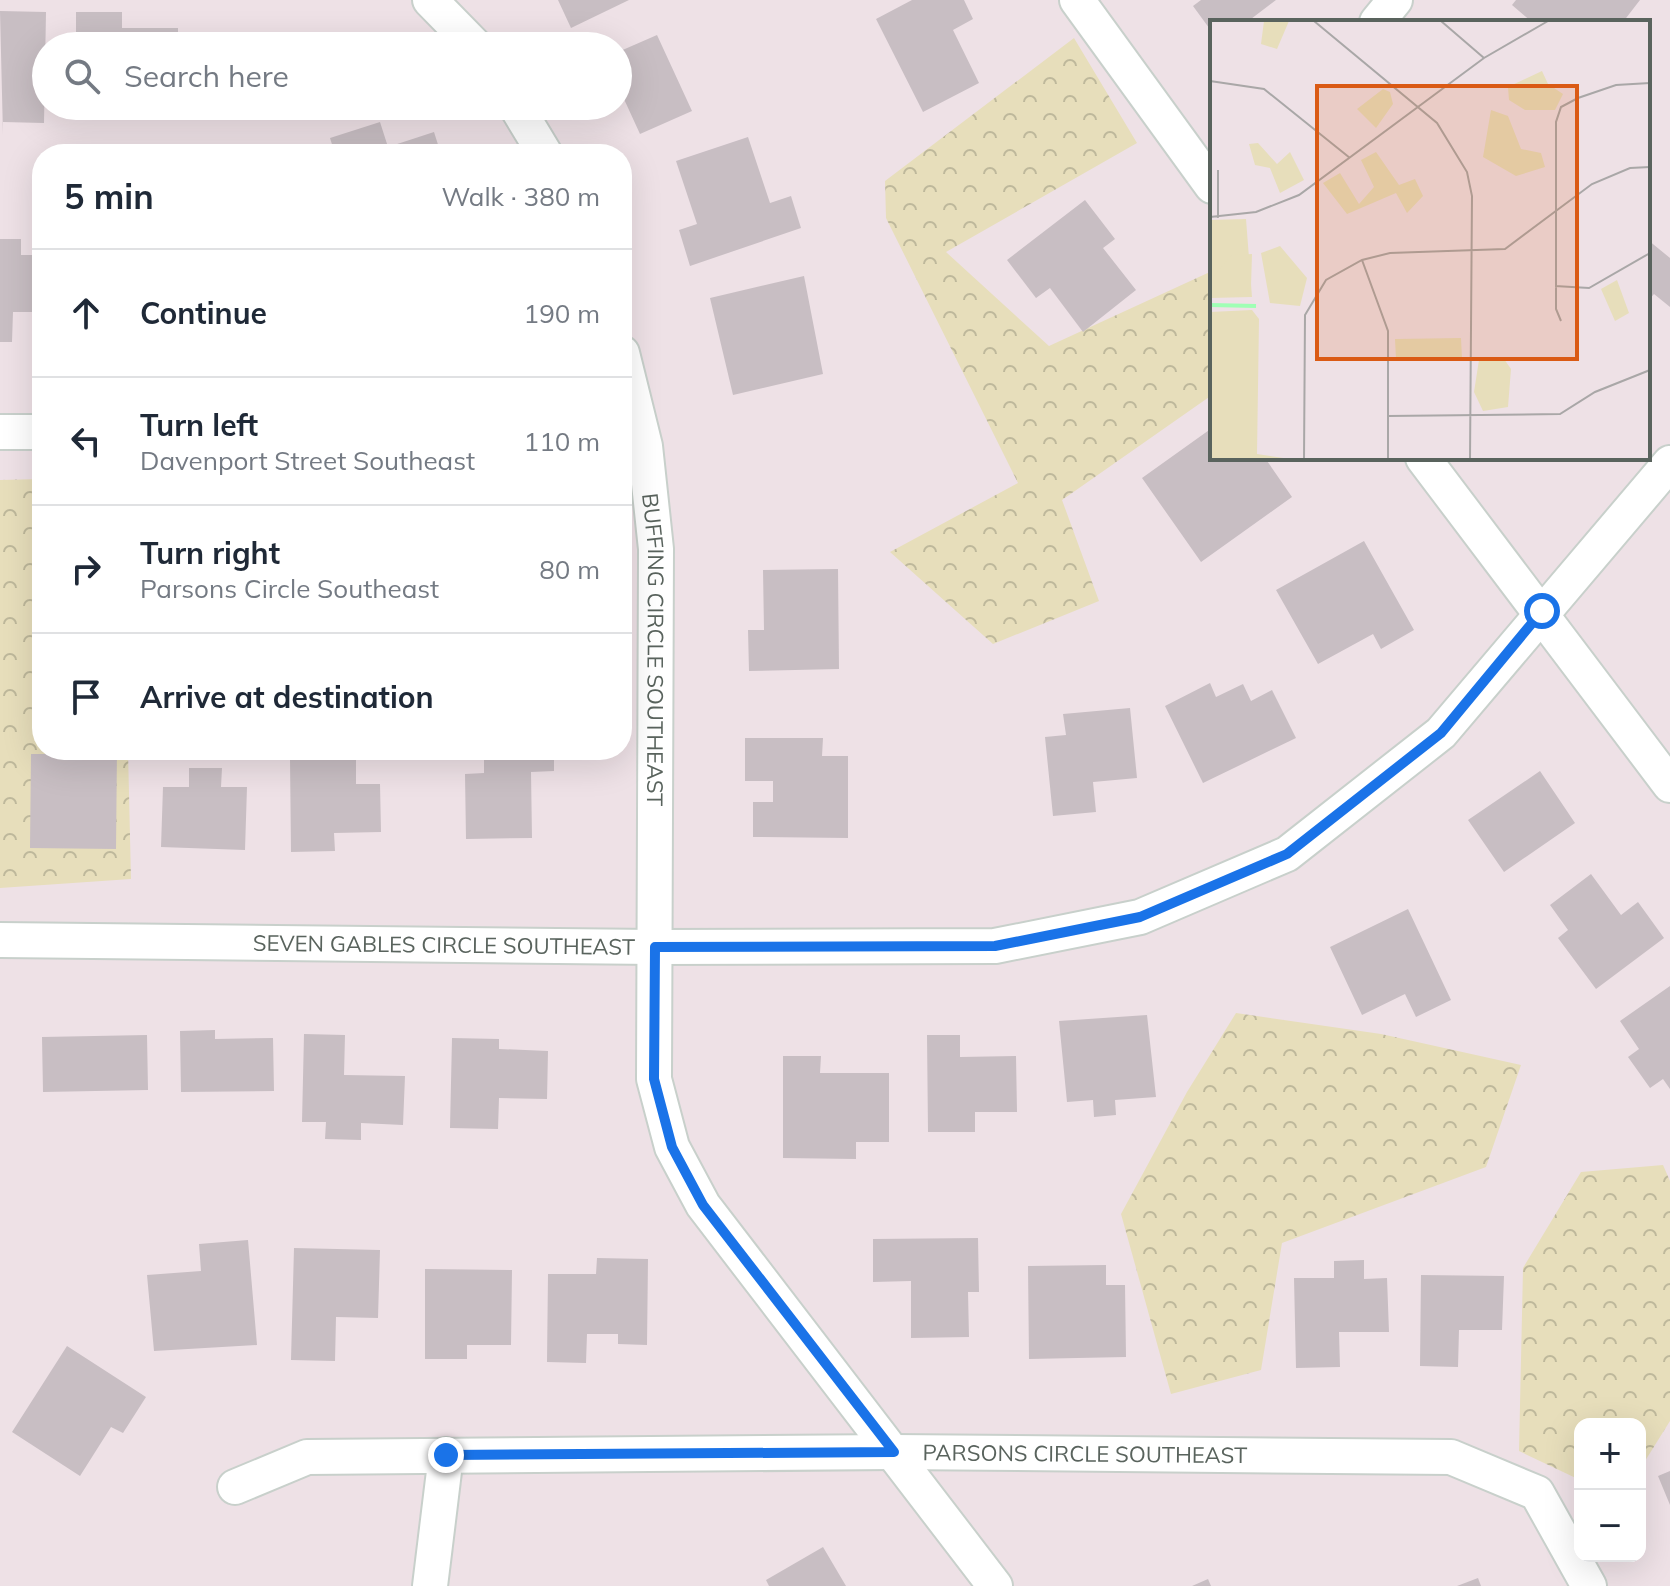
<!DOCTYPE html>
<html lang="en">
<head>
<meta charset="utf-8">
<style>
  body { margin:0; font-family:Mulish,sans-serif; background:#f2f2f3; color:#1f2937 }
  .controls { position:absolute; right:24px; bottom:24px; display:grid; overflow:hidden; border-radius:16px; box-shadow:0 8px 32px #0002 }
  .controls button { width:72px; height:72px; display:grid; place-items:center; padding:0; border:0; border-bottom:2px solid #e0e1e3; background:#fff; color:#1f2937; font:40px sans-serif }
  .stop { position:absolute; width:24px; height:24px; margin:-18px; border:6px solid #1a73e8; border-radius:50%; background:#fff }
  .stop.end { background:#1a73e8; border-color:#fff; box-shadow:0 2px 8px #0008 }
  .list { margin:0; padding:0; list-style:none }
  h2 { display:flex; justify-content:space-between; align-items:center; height:104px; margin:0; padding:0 32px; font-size:34px }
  h2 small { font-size:26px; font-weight:400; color:#747a83 }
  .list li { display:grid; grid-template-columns:52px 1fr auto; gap:24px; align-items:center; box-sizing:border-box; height:128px; padding:0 32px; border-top:2px solid #e0e1e3 }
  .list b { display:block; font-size:30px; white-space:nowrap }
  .list p { margin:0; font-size:26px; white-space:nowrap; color:#747a83 }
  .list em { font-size:26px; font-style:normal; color:#747a83 }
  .icon { flex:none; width:44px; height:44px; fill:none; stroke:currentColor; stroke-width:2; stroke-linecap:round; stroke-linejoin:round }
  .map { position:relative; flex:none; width:1670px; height:1586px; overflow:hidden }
  .search { position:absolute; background:#fff; box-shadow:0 8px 32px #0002; left:32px; top:32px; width:600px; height:88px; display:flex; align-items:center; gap:20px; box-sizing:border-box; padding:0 28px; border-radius:44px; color:#747a83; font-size:30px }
  .panel { position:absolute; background:#fff; box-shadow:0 8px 32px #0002; left:32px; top:144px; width:600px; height:616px; border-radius:32px }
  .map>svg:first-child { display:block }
  .forest { fill:url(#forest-crowns) }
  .building { fill:#c8bec3 }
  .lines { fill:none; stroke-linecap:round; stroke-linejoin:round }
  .street-casing { stroke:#c8d0cb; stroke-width:38 }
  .street { stroke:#fff; stroke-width:34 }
  .route { stroke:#1a73e8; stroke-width:10 }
  .labels { text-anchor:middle; stroke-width:7; stroke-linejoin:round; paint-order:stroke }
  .street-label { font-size:22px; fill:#59635d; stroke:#fff }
  .inset-river { fill:none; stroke:#9fffb5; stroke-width:4 }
  .inset-road { fill:none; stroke:#a9a7a7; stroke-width:2 }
  .view { fill:#da5a14; fill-opacity:0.15; stroke:#da5a14; stroke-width:4 }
  .inset-edge { fill:none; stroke:#59635d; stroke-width:4 }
</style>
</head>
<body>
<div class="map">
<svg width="1670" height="1586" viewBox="0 0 1670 1586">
  <defs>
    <pattern id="forest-crowns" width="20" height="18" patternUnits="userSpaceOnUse" patternTransform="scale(2)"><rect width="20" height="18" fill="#e7debb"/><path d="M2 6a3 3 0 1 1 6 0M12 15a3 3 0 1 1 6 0" fill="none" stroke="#beb89b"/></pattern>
  </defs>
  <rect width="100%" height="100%" fill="#eee1e6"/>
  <path class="forest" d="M1074,38L1137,143L946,252L1049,346L1212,271V395L1062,500L1099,601L993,644L890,552L1018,483L886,218L885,181Z
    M42,479V750H128L131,879L0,888V480Z
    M1236,1013L1381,1034L1521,1065L1486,1167L1282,1243L1261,1370L1171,1394L1121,1214L1187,1092Z
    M1663,1165L1670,1181V1421L1640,1469V1424H1580V1480L1519,1451L1523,1268L1581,1172Z"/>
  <path class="building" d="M558,0H629L571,28Z
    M912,0H964L973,19L953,30L979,83L923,112L876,19Z
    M1201,0H1276L1247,22H1212V32L1193,6Z
    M1516,0H1640L1623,22H1532L1512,5Z
    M0,11L46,12L44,123L3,122V135Z
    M76,12H122V28H178V46H76Z
    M657,35L692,111L640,134L618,86V52Z
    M380,122L388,147L434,132L441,154H335L330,138Z
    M748,137L770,203L791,196L801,228L690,266L679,230L697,224L676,161Z
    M1085,200L1115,239L1103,248L1136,290L1083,332L1050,288L1036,298L1007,260Z
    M0,239H21V255H42V312H13L12,342H0Z
    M1648,240L1670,258V307L1654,294L1648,301Z
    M804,276L823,374L733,395L710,298Z
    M1212,428V458H1265L1292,497L1201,562L1142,478Z
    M1364,541L1414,630L1381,649L1373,634L1318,664L1276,590Z
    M838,569L839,669L749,671L748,630H764L763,570Z
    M1210,683L1216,697L1243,684L1251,701L1272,690L1296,738L1203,783L1165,706Z
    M1130,708L1137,778L1093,782L1096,812L1053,816L1045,737L1066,735L1063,714Z
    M745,738H823L822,756H848V838L753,837V802H773V781H745Z
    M51,750H117L116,849L30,848L31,754H51Z
    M484,750H554V771L531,772L532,838L466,839L465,774L484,773Z
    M356,757V784H380L381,832L334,833L335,851L291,852L290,759Z
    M189,768H222L221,787H247L245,850L161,847L163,787H189Z
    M1540,771L1575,823L1504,872L1468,820Z
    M1591,874L1621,915L1638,902L1664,938L1596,989L1558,938L1568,930L1550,905Z
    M1408,909L1451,1000L1416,1017L1405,994L1362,1015L1330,947Z
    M1670,986V1089L1663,1079L1650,1088L1628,1057L1639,1049L1620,1021Z
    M1147,1015L1156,1097L1115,1100L1116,1115L1094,1117L1093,1100L1067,1102L1059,1021Z
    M215,1030V1039L273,1038L274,1091L181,1092L180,1031Z
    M304,1034L345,1035L344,1075L405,1076L403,1125L361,1123V1140L325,1139L326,1122H302Z
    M147,1035L148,1090L43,1092L42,1037Z
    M927,1035H960V1057L1016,1056L1017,1112H975V1132H928Z
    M452,1038L499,1039V1049L548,1051L547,1099L499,1098L498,1129L450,1128Z
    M783,1056H821L820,1073H889V1142H856V1159L783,1158Z
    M978,1238L979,1292H968L969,1337L911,1338V1281L873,1282V1239Z
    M248,1240L257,1345L154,1351L147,1275L201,1271L199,1244Z
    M294,1248L380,1250L378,1318L336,1317L335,1361L291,1360Z
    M597,1258L648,1259L647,1345L618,1344V1334H587L586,1363L547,1362L548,1274H596Z
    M1364,1260V1279L1387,1278L1389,1332H1339L1340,1367L1296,1368L1294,1278H1334V1261Z
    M1106,1265V1285H1125L1126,1357L1029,1359L1028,1266Z
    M425,1269L512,1270L511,1345H467V1359H425Z
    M1421,1275L1504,1276L1502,1330H1459L1458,1367L1420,1366Z
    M67,1346L146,1397L123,1433L111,1427L80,1476L12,1432Z
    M1670,1471V1505L1658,1476Z
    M823,1547L846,1586H769L766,1580Z
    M1478,1578L1481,1586H1457Z
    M1208,1579L1211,1586H1192Z"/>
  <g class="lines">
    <defs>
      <g id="street">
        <path d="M430,0L475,46"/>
        <path d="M1077,0L1212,186"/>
        <path d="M1377,22L1395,0"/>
        <path d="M516,106L545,154"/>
        <path id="s1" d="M622,353L645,446L656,549L654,1079L672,1147L703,1205L995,1586"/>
        <path d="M0,432H42"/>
        <path d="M1423,458L1670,785"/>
        <path id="s2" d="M0,940L655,947L995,946L1140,917L1287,854L1441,733L1670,463"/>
        <path id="s3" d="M235,1487L307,1457L894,1452L1451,1457L1537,1493L1589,1586"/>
        <path d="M430,1586L446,1455"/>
      </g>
    </defs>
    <use href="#street" class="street-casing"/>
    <use href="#street" class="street"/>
  </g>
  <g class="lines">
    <path class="route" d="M446,1455L894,1452L703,1205L672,1147L654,1079L655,947L995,946L1140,917L1287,854L1441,733L1542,611"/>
  </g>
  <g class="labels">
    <g class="street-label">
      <text dy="8" stroke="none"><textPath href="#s1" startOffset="300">BUFFING CIRCLE SOUTHEAST</textPath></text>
      <text dy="8" stroke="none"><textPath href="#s2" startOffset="444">SEVEN GABLES CIRCLE SOUTHEAST</textPath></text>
      <text dy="8" stroke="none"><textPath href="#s3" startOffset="856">PARSONS CIRCLE SOUTHEAST</textPath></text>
    </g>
  </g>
  <g transform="translate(1210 20)">
    <rect width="440" height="440" fill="#eee1e6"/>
    <path d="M36,199L42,277L0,278V200Z" fill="#e7debb"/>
    <path d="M54,1H79L67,29L51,24ZM332,51L338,64L353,74L345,90H315L299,80L298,67ZM173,69L180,72L183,84L166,108L147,89ZM281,90L298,96L311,129L331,133L335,147L306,156L273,137ZM48,123L67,144L80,132L94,160L70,173L60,148L45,145L39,124ZM166,132L189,165L205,159L213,176L197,193L186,173L137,194L113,163L130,153L149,184L164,167L151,140ZM70,226L97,258L90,286L60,283L51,233ZM42,234L41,266L30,275H0V260L22,235ZM407,260L419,293L405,301L391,269ZM42,290L49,299L47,434L80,439H0V292ZM251,318L252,339H186L185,319ZM294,339L301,349L298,387L273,391L264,372L269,340Z" fill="#e7debb"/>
    <path class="inset-river" d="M0,285L46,286"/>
    <path class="inset-road" d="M104,1L227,103L257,152L262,176L260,439M231,1L274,38M0,61L54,69L140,138M8,150V198M0,197L46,192L89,175L274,38L338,1M152,240L178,311V439M345,266L379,268L440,233M351,301L346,289V102L351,87L368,78L406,65L440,63M178,396L350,394L385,372L440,350M94,439L95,295L116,260L152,240L180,233L295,229L382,164L420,148L440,147"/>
    <path class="view" d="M107,66H367V339H107Z"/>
    <rect width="440" height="440" class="inset-edge"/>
  </g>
</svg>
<div class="controls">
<button>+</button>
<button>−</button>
</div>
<div class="stop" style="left:1542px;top:611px"></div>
<div class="stop end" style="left:446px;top:1455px"></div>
<div class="search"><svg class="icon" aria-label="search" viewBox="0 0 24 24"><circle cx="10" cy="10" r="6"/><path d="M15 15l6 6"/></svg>Search here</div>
<section class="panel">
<h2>5 min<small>Walk · 380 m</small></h2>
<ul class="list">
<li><svg class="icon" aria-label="ahead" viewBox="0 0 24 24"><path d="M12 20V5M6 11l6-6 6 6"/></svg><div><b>Continue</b></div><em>190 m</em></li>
<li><svg class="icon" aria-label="left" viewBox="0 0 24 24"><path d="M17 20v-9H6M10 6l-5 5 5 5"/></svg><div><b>Turn left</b><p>Davenport Street Southeast</p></div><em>110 m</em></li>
<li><svg class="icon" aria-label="right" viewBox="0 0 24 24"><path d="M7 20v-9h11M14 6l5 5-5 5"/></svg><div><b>Turn right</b><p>Parsons Circle Southeast</p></div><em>80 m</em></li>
<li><svg class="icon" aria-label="arrive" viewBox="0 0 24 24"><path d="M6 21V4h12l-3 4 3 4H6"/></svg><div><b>Arrive at destination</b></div></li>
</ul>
</section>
</div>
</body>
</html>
